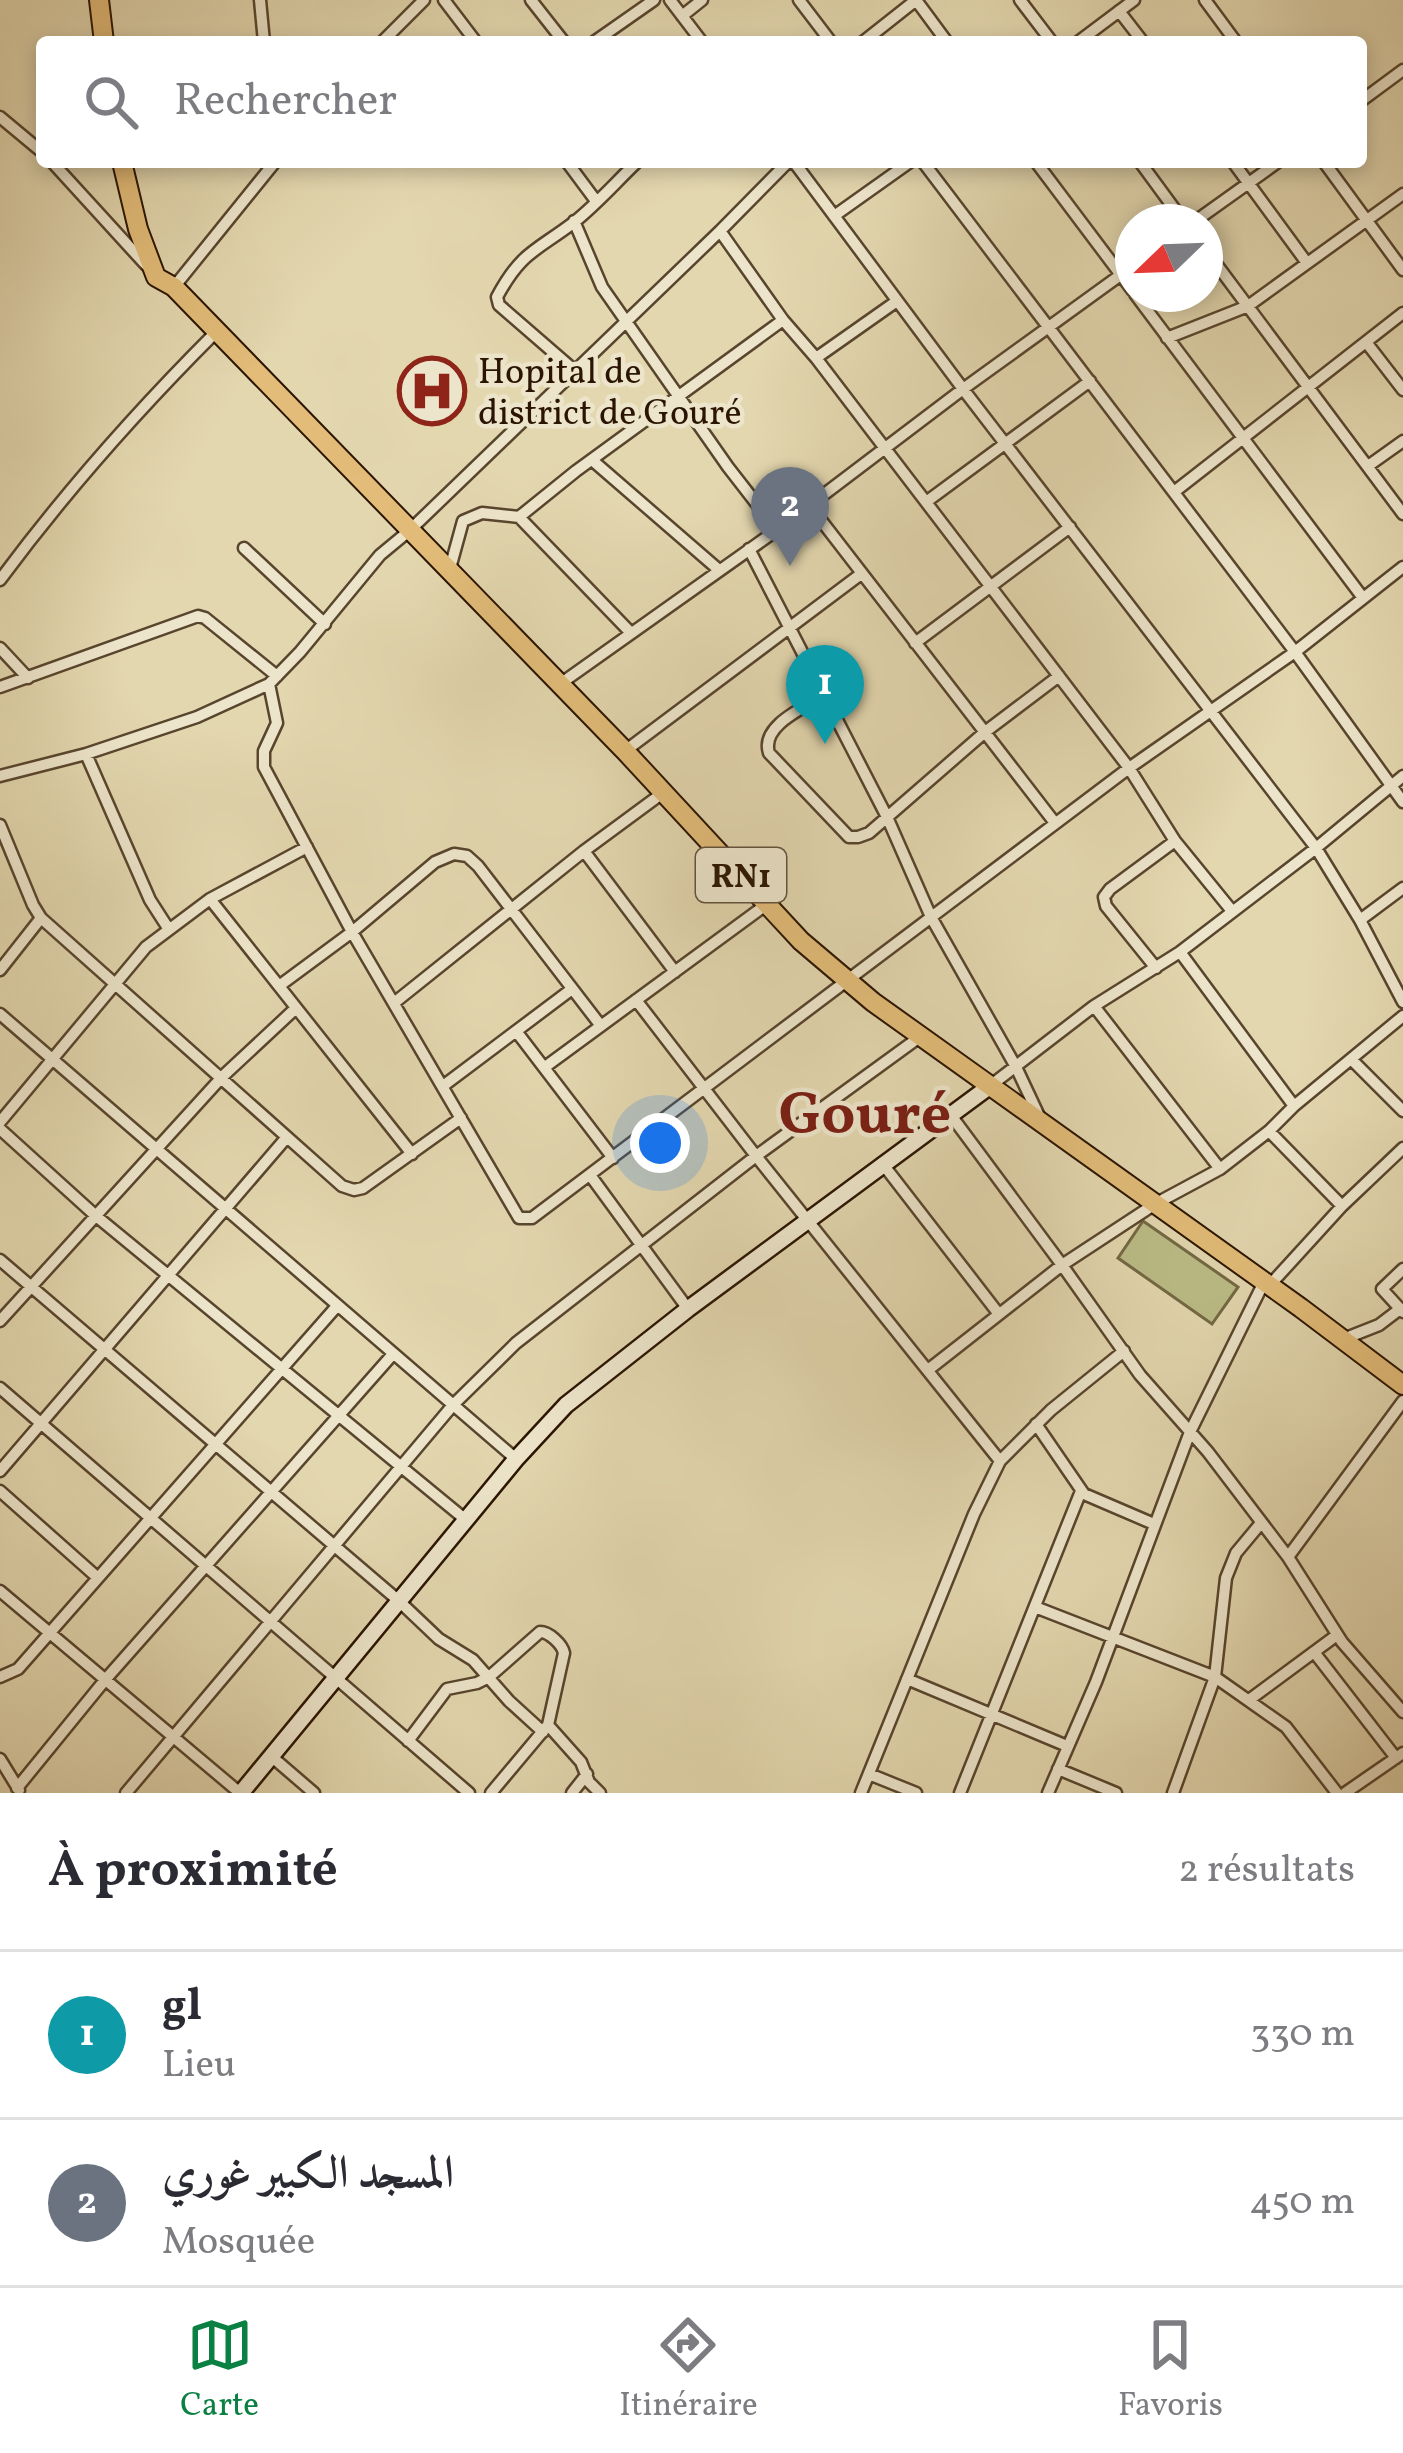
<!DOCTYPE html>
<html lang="fr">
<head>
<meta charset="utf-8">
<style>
  body { margin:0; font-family:Vollkorn,Amiri,serif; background:#f2f2f3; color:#2b2b33 }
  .compass { position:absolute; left:1115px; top:204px; width:108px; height:108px; border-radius:50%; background:#fff; box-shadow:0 6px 18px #0003; rotate:247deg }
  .you { position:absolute; left:660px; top:1143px; width:42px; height:42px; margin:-30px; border:9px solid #fff; border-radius:50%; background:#1a73e8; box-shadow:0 0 0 18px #1a73e833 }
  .badge { display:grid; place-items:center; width:78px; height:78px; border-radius:50%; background:#0b8043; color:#fff; font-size:39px; font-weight:700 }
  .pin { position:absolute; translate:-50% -99px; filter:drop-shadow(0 3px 6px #0008) }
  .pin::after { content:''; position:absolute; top:63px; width:42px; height:36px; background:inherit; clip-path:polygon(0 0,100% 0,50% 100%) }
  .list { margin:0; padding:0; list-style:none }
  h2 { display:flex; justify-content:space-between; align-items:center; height:156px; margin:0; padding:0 48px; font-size:51px }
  h2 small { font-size:39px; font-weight:400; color:#7c7c81 }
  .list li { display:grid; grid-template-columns:78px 1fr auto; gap:36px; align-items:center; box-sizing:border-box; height:168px; padding:0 48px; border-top:3px solid #e1e1e2 }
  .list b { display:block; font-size:45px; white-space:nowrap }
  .list p { margin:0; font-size:39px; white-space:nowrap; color:#7c7c81 }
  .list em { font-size:39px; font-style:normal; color:#7c7c81 }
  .icon { flex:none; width:66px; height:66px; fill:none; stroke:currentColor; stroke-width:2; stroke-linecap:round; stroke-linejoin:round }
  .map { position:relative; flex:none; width:1403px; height:1793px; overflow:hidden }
  .search { position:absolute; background:#fff; box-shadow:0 6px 18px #0003; left:36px; right:36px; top:36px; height:132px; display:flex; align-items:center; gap:30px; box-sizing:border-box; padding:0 42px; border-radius:12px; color:#7c7c81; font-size:45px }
  .sheet { height:492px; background:#fff }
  nav { display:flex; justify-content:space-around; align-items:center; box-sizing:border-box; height:168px; border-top:3px solid #e1e1e2; background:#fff; font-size:33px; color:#7c7c81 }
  nav a { display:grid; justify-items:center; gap:6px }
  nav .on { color:#0b8043 }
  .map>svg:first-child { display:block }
  .green { fill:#bbbc86; stroke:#726844; stroke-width:3 }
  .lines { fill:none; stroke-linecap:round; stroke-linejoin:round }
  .minor-casing { stroke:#58452d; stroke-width:15 }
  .secondary-casing { stroke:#2a1402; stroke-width:20 }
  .trunk-casing { stroke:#2a1402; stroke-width:22 }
  .minor { stroke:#ede5cb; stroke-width:10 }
  .secondary { stroke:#ede5cb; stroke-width:15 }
  .trunk { stroke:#e2bc78; stroke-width:18 }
  .labels { text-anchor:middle; stroke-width:9; stroke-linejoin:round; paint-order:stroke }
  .shield { fill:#ede5cb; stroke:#64533e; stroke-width:3 }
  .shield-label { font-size:33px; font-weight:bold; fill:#2a1402 }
  .poi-label { font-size:36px; fill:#2a1402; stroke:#ede5cb; text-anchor:start }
  .town-label { font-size:60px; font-weight:bold; fill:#7a1f14; stroke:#ede5cb }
</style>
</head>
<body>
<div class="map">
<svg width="1403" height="1793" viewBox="0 0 1403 1793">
  <rect width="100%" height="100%" fill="#e3d7af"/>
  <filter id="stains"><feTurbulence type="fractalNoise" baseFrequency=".00167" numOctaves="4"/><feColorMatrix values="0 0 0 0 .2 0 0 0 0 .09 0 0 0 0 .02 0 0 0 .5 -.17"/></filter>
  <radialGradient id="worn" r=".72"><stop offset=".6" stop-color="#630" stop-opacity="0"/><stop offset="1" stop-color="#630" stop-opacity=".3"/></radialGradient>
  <path class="green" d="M1143,1221L1238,1287L1212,1324L1118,1258Z"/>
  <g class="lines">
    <defs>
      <path id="minor" d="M260,0L264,42
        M444,0L476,42
        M531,0L564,42
        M670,0L702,42
        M799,0L831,42
        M916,0L947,42
        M1020,0L1052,42
        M1205,0L1236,42
        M1119,11L1143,42
        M682,16L702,0
        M382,42L424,0
        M594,42L654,0
        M863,42L916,0
        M1078,42L1134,0
        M1361,101L1403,70
        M0,117L42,152
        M52,162L146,265
        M567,162L596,201
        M794,162L963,389L1316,848L1360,920L1403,1002
        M923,162L1295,652L1403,802
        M1036,162L1133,291
        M1140,162L1184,222
        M1233,162L1307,263
        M1324,162L1403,270
        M834,216L910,162
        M574,221L602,287L728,467L777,530
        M1194,222L1278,162
        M720,231L783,320L816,358L1129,768L1175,841L1232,911
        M1205,249L1403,514
        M174,287L275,162
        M1135,294L1363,598
        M1167,338L1248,306L1403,194
        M1366,342L1403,390
        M816,358L897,301
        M575,371L499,305L497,297C521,252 536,251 573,223C596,205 616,182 637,162
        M592,460L719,570
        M1368,466L1403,441
        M1174,492L1403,313
        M926,502L1090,381
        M810,506L1055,823
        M519,517L631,633
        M244,548L325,624
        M749,549L887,817L931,917L1016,1067L1039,1116
        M449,572L463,521L482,513L519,517L576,471L783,320
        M0,580C66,491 138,410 216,332
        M915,643L1070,527
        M0,648L28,678
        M269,684L277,723L264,751V767L352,932L519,1218H532L1129,768L1295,652L1403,567
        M560,684L777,530L963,389L1133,266
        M0,687L198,616L205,618L277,676
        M826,694C806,707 760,725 769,753L849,837H858L869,833L985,732L1059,676
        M625,751L861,574
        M86,754L150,900L168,928
        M0,776L86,754L197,717L269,684L300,652L380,555L409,531L720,231L788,162
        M0,825L33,905L41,918L342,1186L354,1190L363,1188L461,1118
        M584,851L675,972
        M210,899L412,1154
        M1360,920L1403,888
        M1180,952L1294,1106
        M1156,968L1106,906L1104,897L1110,889L1175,841
        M0,970L41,918
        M279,986L352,932L435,862L454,854L467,856L478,866L601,1026
        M636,1000L756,1156L1000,1461
        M394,1003L584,851L664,792
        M1094,1006L1220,1169
        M0,1014L516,1459
        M516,1031L613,1158
        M1352,1060L1403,1111
        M545,1067L767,904
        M443,1086L572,989
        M990,1086L1094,1006L1180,952L1316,848L1403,776
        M950,1114L1062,1265L1140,1375L1208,1452L1288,1557L1342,1642L1403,1712
        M0,1122L146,947L210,899L307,847
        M0,1129L96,1216L466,1520
        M1269,1131L1342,1206
        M882,1163L998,1313
        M590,1175L688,1309
        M0,1260L399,1601L439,1639L473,1660L509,1701L543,1732
        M1403,1269L1382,1289L1403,1312
        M1269,1286L1342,1206L1403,1148
        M0,1321L222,1077L296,1008
        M1341,1340L1379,1325L1400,1309
        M928,1370L1062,1265L1155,1204L1220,1169L1269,1131L1294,1106L1403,1016
        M0,1388L469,1793
        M1036,1424L1084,1494L1154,1524
        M0,1471L287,1137
        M0,1491L98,1578
        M1288,1557L1403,1401
        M0,1591L240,1793
        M1035,1607L1215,1677L1286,1727L1337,1793
        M1314,1652L1396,1758
        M0,1677L18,1669L337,1306
        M907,1679L1067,1746
        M1249,1700L1337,1635
        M548,1725L581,1762L589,1782L600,1793
        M408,1741L447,1689L477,1683L489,1677L540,1632C549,1632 562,1644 564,1653L548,1725L491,1793
        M271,1756L314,1793
        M0,1759L19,1790
        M1058,1769L1116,1793
        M869,1774L916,1793
        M17,1788L105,1680L393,1354
        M126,1793L453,1405L516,1343L756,1156L921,1036
        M572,1793L587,1774
        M861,1793L974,1514L1000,1461L1051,1410L1124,1351
        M960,1793L1081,1491
        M1048,1793L1096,1682L1190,1432L1264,1282
        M1173,1793L1215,1677L1226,1578L1236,1553L1261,1523
        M1345,1793L1403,1753"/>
      <path id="secondary" d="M241,1793L516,1459L566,1405L688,1309L990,1086"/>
      <path id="trunk" d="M99,0L104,42
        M122,162L138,229L156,277L174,287L625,751L801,941L873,1002L1301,1308L1403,1385"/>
    </defs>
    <use href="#minor" class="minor-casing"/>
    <use href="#secondary" class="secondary-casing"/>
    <use href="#trunk" class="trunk-casing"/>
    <use href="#minor" class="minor"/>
    <use href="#secondary" class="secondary"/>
    <use href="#trunk" class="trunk"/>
  </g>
  <defs>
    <symbol id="hospital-ring" viewBox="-11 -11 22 22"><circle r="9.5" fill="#ede5cb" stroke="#8f2418" stroke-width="1.5"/><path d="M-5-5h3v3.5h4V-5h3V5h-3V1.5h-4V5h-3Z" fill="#8f2418"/></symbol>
  </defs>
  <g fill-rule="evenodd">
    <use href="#hospital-ring" x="394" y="353" width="76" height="76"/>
  </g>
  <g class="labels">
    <rect class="shield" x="696" y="848" width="90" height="54" rx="9"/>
    <g class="shield-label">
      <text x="741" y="887">RN1</text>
    </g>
    <g class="poi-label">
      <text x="478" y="383">Hopital de<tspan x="478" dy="41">district de Gouré</tspan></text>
    </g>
    <g class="town-label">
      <text x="865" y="1133">Gouré</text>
    </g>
  </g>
  <rect width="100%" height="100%" filter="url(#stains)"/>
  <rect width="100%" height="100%" fill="url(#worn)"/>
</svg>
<svg class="compass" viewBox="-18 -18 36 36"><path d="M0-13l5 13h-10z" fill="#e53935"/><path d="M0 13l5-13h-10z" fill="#7c7c81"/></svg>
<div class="you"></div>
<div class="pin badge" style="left:825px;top:744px;background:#0f9aa8">1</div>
<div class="pin badge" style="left:790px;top:566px;background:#6b7280">2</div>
<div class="search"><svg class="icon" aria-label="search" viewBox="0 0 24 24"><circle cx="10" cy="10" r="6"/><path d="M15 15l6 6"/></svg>Rechercher</div>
</div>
<section class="sheet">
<h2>À proximité<small>2 résultats</small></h2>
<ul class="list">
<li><span class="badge" style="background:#0f9aa8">1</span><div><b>gl</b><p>Lieu</p></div><em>330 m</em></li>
<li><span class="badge" style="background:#6b7280">2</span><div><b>المسجد الكبير غوري</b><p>Mosquée</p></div><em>450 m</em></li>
</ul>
</section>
<nav>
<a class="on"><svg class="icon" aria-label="map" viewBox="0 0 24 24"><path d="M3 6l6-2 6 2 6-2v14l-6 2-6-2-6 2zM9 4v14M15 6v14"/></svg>Carte</a>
<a><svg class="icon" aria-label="directions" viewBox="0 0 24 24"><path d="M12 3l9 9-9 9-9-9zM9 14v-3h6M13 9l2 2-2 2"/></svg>Itinéraire</a>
<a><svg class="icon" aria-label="saved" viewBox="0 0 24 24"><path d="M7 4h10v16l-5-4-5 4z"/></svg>Favoris</a>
</nav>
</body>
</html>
